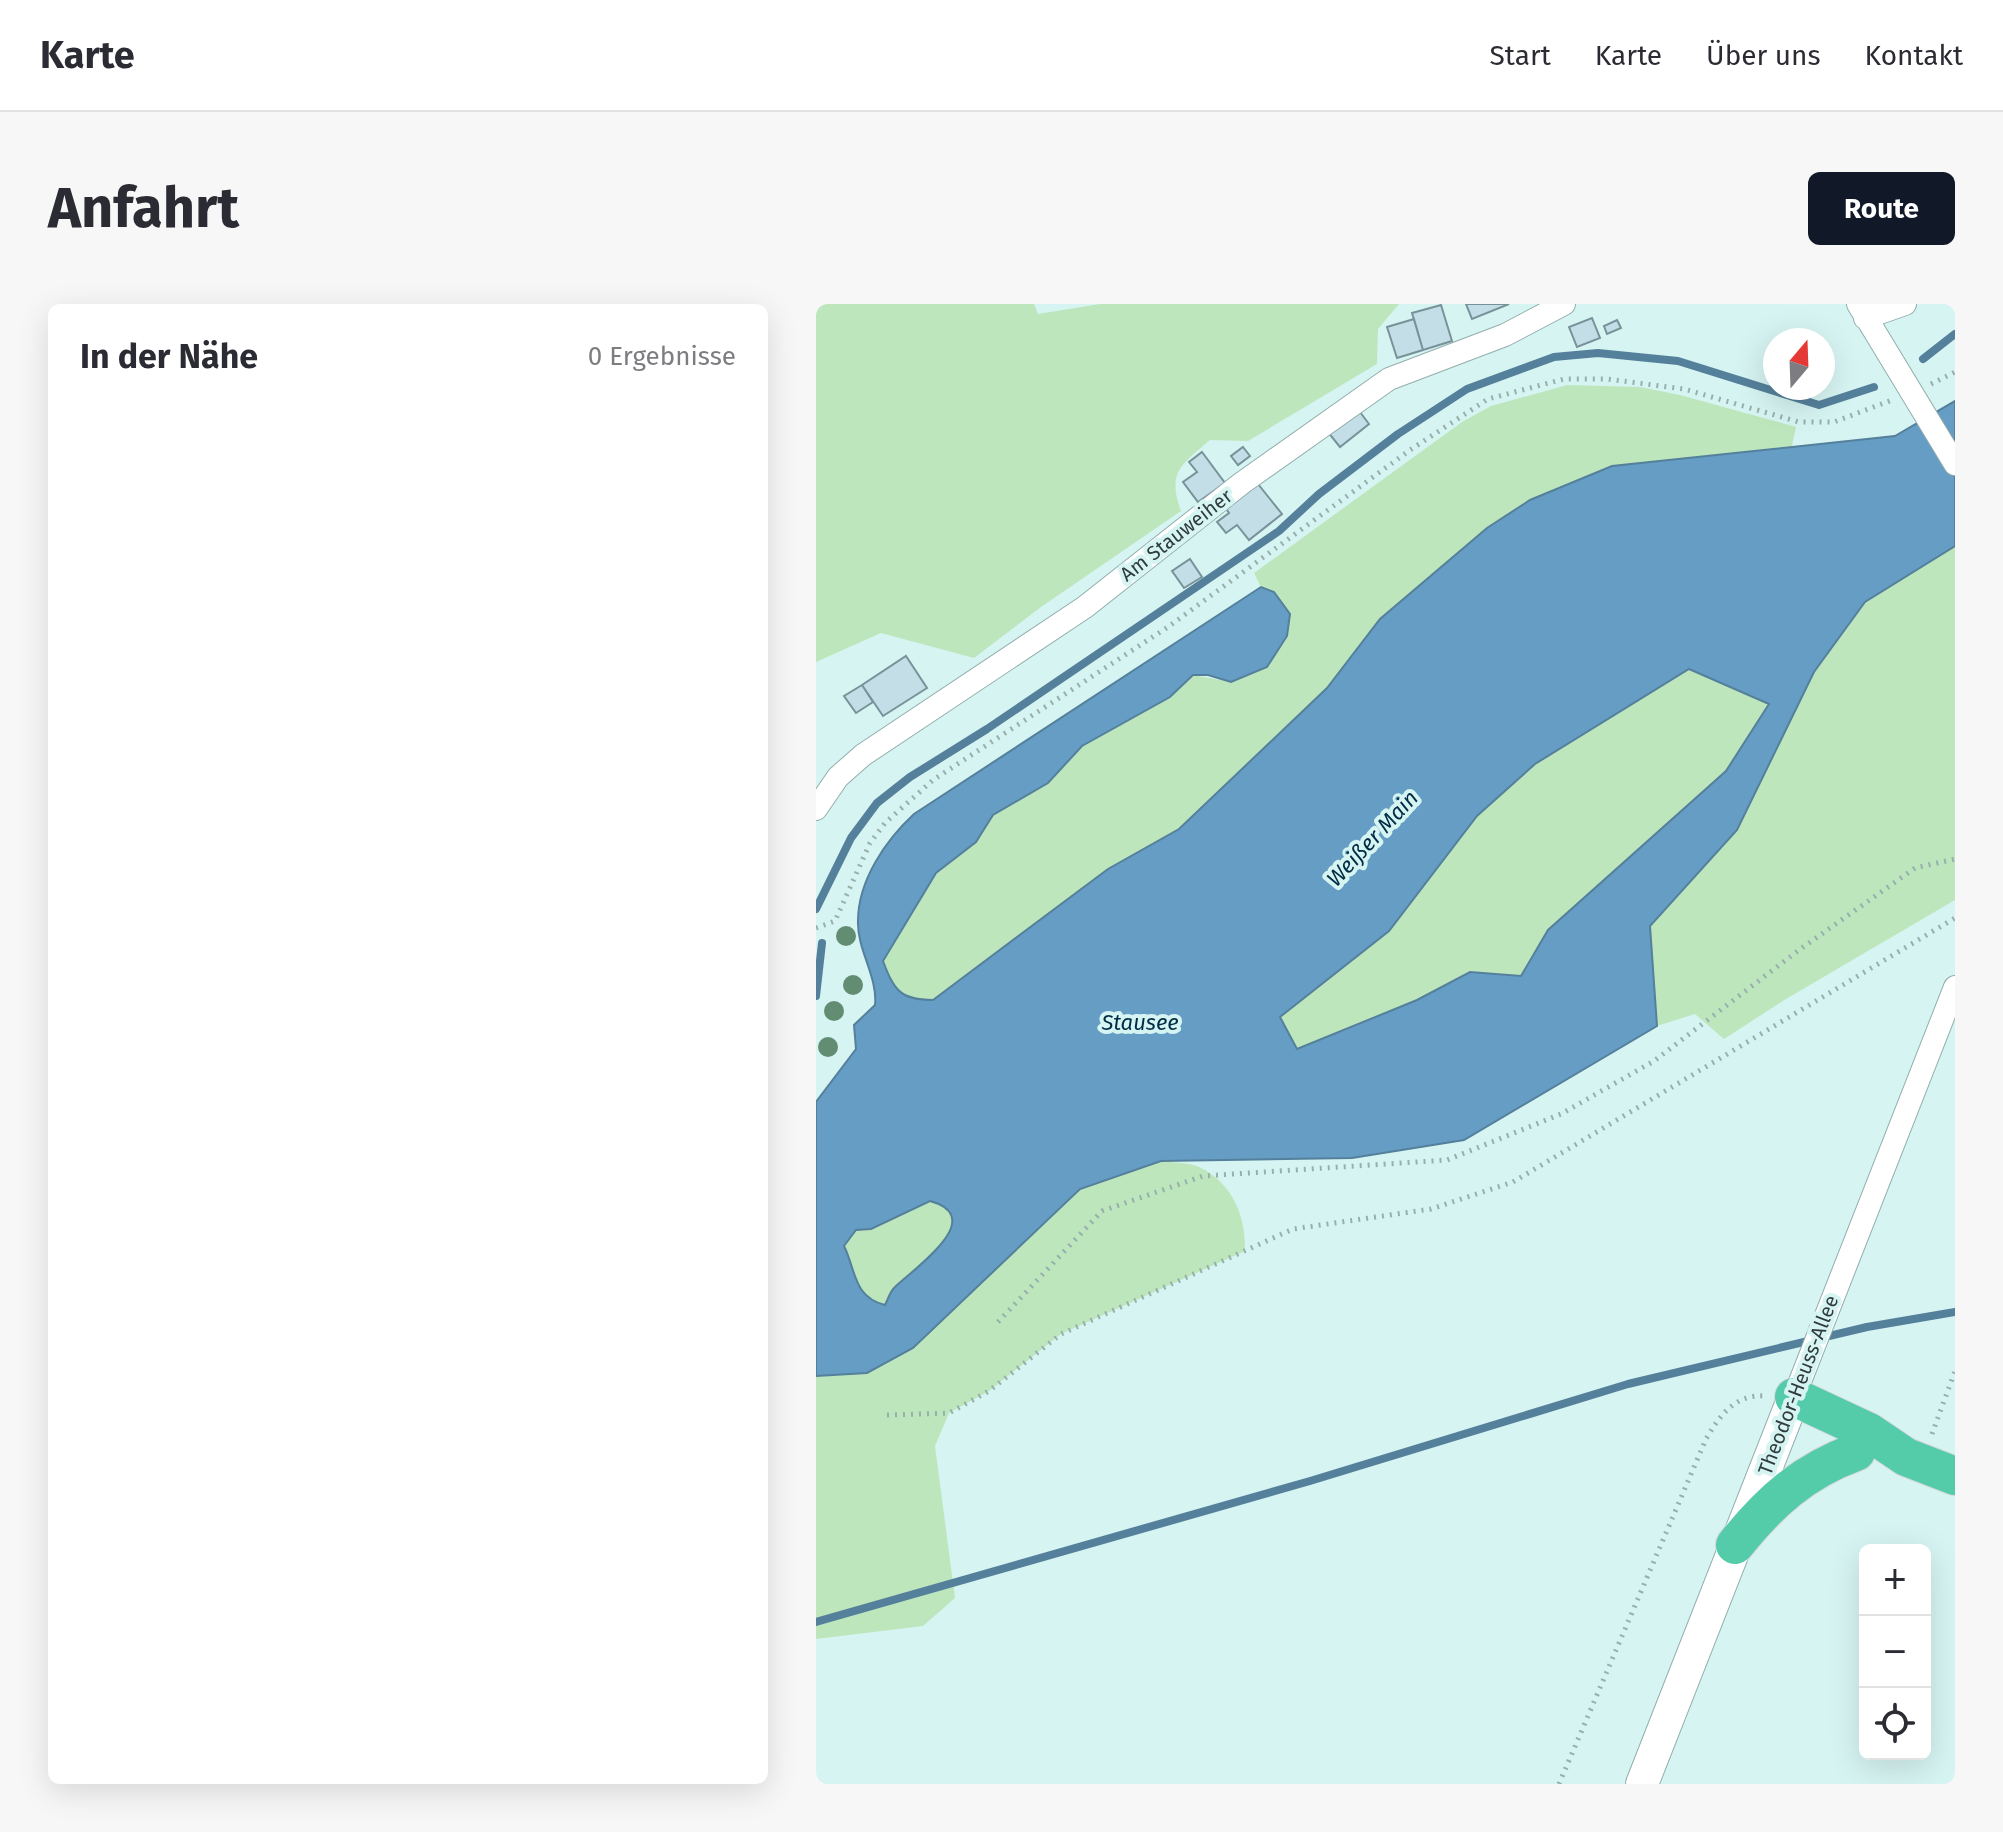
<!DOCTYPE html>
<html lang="de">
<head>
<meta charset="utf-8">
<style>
  body { margin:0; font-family:"Fira Sans",sans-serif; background:#f7f7f7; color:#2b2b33 }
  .controls { position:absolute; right:24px; bottom:24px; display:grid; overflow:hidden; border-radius:12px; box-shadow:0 8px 32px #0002 }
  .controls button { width:72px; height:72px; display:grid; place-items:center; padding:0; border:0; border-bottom:2px solid #e1e1e2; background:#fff; color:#2b2b33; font:40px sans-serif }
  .compass { position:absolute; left:947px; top:24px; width:72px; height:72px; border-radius:50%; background:#fff; box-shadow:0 8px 32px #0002; rotate:19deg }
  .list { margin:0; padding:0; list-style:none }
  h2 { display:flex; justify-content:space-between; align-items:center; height:104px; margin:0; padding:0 32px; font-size:34px }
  h2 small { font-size:26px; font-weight:400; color:#7c7c81 }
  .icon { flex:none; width:44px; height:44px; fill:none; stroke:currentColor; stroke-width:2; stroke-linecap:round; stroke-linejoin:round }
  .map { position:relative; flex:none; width:1139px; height:1480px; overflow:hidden; border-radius:12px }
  header { display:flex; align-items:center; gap:48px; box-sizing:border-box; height:112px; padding:0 40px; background:#fff; border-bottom:2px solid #e1e1e2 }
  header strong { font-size:38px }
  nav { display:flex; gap:44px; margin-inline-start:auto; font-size:28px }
  .intro { display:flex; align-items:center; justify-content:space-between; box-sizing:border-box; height:192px; padding:0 48px }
  h1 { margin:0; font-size:56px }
  .button { padding:20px 36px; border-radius:12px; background:#111827; color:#fff; font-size:28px; font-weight:700 }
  main { display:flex; gap:48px; padding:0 48px }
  aside { flex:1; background:#fff; border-radius:12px; box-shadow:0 8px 32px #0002 }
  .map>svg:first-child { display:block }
  .green { fill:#bee6bd }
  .water { fill:#659dc4; stroke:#55809b; stroke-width:2; fill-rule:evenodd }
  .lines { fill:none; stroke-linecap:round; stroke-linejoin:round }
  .stream { stroke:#55809b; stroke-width:8 }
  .building { fill:#c3dee6; stroke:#789299; stroke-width:2 }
  .minor-casing { stroke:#92aead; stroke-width:24 }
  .secondary-casing { stroke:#92aead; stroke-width:34 }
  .trunk-casing { stroke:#d6d8d8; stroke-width:40 }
  .path { stroke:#97afad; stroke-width:5; stroke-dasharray:2 6; stroke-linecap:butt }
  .minor { stroke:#fff; stroke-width:22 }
  .secondary { stroke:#fff; stroke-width:32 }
  .trunk { stroke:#54ccaa; stroke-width:38 }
  .tree { fill:#638d72 }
  .labels { text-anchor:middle; stroke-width:8; stroke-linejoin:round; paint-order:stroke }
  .street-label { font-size:20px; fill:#303c3b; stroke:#d6f4f2 }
  .water-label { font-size:22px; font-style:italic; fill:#002c46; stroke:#d6f4f2 }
</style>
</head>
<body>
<header>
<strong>Karte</strong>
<nav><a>Start</a><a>Karte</a><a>Über uns</a><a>Kontakt</a></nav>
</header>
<div class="intro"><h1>Anfahrt</h1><a class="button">Route</a></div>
<main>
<aside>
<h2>In der Nähe<small>0 Ergebnisse</small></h2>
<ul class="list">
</ul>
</aside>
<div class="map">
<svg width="1139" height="1480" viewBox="0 0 1139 1480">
  <rect width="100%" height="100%" fill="#d6f4f2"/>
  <path class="green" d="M0,0H218L222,10L284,0H583L562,25L561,60L432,137L394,136C365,161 351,168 365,207L225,303L158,354L65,329L0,358Z
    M751,81L824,83L864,91L980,123L976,142L796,162L564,315L511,384L363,525L292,565L117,696C84,696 78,686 67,657L118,572L160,538L177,511L232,479L266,442L354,393L377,371L415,378L432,370L458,288L445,283L438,269L646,118L675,102Z
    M1139,242V596L970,695L908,735L879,710L841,722L834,622L921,526L998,368L1049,298Z
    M874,365L953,400L910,467L732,626L705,672L654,668L601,696L481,746L464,713L573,627L661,512L719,460Z
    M345,857C357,859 373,858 383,863C417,879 430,913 429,947L245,1030L173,1087L133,1109L119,1142L139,1294L107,1322L0,1335V1072L51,1069L97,1044L264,885Z
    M114,897C174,914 93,968 78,984C74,988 72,995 69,1001C37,993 40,967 28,942L40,926L55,925Z"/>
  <path class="water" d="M1139,97V242L1049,298L998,368L921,526L834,622L841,722L648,836L536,854L345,857L264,885L97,1044L51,1069L0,1072V798L40,745L38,721L59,701C62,673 41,646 42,617C42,576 70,536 98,510L445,283L458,288L474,310L471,332L451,363L415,378L392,371H377L354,393L266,442L232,479L177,511L160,538L120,569L67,657C78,686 84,696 117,696L292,565L363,525L511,384L564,315L671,224L714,196L796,162L1079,132ZM873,365L953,400L910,467L732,626L705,672L654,668L601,696L481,745L464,713L573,627L661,512L719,460ZM114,897C175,914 93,968 78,984C74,988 72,995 69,1001C37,993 40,966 28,942L40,926L55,925Z"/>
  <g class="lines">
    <path class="stream" d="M1107,55L1139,30
      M0,605L35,534L61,499L94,473L171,425L463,227L503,190L582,130L651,85L738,53L782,49L862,57L1003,101L1058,83
      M0,692L6,639
      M0,1318L494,1177L812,1080L1051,1023L1139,1008"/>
  </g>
  <path class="building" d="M650,0H693L656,15Z
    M625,1L636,37L607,46L596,9Z
    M776,14L784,34L761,43L753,23Z
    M598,15L607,46L581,54L571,23Z
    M801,16L805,24L791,30L788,22Z
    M541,104L553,120L524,143L511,127Z
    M427,143L434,152L422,161L415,152Z
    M386,148L409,179L382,198L367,178L381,168L373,158Z
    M438,175L466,210L433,236L421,221L410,229L401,218L413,209L407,200Z
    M374,255L386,273L368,284L356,267Z
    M90,352L111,384L67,412L46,381Z
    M46,381L57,398L40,409L28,392Z"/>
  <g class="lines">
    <defs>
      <path id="minor" d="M1042,0L1139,160
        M1049,14L1089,0
        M0,505L22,473L47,451L269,303L426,179L573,75L689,31L748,0
        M978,1093L1139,683"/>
      <path id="secondary" d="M826,1480L978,1093"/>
      <path id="trunk" d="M978,1093L1053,1128L1090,1153L1139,1172
        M919,1241C954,1197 988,1167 1040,1148"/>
    </defs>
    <use href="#minor" class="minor-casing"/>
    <use href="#secondary" class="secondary-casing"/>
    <use href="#trunk" class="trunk-casing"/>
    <path class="path" d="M1115,80L1139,68
      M0,624L19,617L54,539L69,519L117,476L352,323L594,146L672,95L748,75H791L868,85L983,118H1018L1076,96
      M182,1018L286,907L387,872L631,856L745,810L838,757L983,646L1099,564L1139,555
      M71,1111L133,1109L173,1087L245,1030L477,925L615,905L697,878L1139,614
      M1116,1130L1139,1067
      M743,1480L890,1135C904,1111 919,1090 949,1092"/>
    <use href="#minor" class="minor"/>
    <use href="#secondary" class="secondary"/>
    <use href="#trunk" class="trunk"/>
  </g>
  <g class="tree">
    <circle cx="30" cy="632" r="10"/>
    <circle cx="37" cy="681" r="10"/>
    <circle cx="18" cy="707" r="10"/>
    <circle cx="12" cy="743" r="10"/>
  </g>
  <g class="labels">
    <g class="street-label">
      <text transform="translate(360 231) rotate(-38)" y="7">Am Stauweiher</text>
      <text transform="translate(982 1081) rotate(-69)" y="7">Theodor-Heuss-Allee</text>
    </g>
    <g class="water-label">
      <text transform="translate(556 534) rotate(-47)" y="8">Weißer Main</text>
      <text x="324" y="726">Stausee</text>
    </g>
  </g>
</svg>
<div class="controls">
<button>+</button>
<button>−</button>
<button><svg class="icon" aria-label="locate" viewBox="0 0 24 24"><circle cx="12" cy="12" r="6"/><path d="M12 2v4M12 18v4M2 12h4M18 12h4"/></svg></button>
</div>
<svg class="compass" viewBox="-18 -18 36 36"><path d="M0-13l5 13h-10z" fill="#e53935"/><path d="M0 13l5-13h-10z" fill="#7c7c81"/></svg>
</div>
</main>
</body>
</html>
